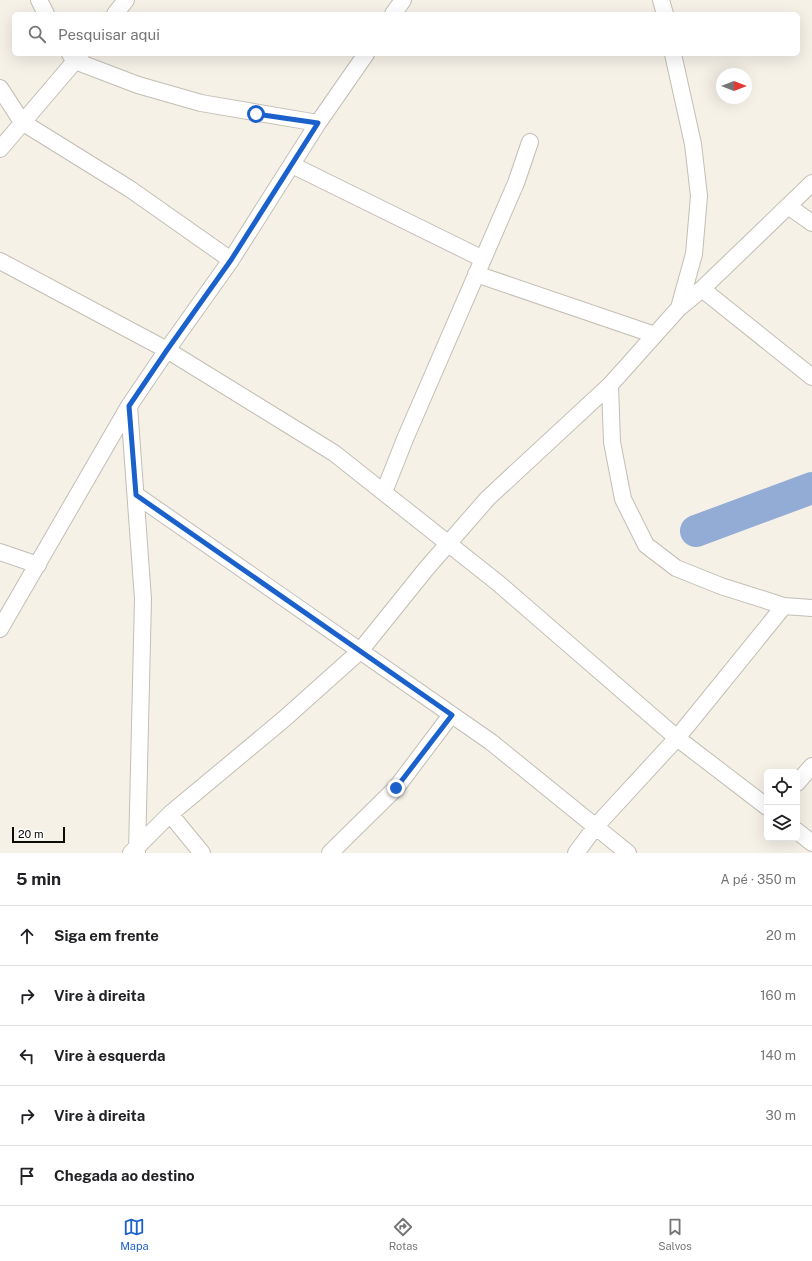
<!DOCTYPE html>
<html lang="pt">
<head>
<meta charset="utf-8">
<style>
  body { margin:0; font-family:"Public Sans",sans-serif; background:#f2f2f2; color:#202124 }
  .controls { position:absolute; right:12px; bottom:12px; display:grid; overflow:hidden; border-radius:6px; box-shadow:0 4px 16px #0002 }
  .controls button { width:36px; height:36px; display:grid; place-items:center; padding:0; border:0; border-bottom:1px solid #e0e0e0; background:#fff; color:#202124; font:20px sans-serif }
  .compass { position:absolute; left:716px; top:68px; width:36px; height:36px; border-radius:50%; background:#fff; box-shadow:0 4px 16px #0002; rotate:90deg }
  .scale { position:absolute; left:12px; bottom:10px; width:53px; box-sizing:border-box; padding-left:4px; border:2px solid #0d0b08; border-top:0; font-size:11px; line-height:14px; white-space:nowrap; color:#0d0b08; -webkit-text-stroke:3px #fff; paint-order:stroke }
  .stop { position:absolute; width:12px; height:12px; margin:-9px; border:3px solid #1b61cc; border-radius:50%; background:#fff }
  .stop.end { background:#1b61cc; border-color:#fff; box-shadow:0 1px 4px #0008 }
  .list { margin:0; padding:0; list-style:none }
  h2 { display:flex; justify-content:space-between; align-items:center; height:52px; margin:0; padding:0 16px; font-size:17px }
  h2 small { font-size:13px; font-weight:400; color:#757577 }
  .list li { display:grid; grid-template-columns:26px 1fr auto; gap:12px; align-items:center; box-sizing:border-box; height:60px; padding:0 16px; border-top:1px solid #e0e0e0 }
  .list b { display:block; font-size:15px; white-space:nowrap }
  .list em { font-size:13px; font-style:normal; color:#757577 }
  .icon { flex:none; width:22px; height:22px; fill:none; stroke:currentColor; stroke-width:2; stroke-linecap:round; stroke-linejoin:round }
  .map { position:relative; flex:none; width:812px; height:853px; overflow:hidden }
  .search { position:absolute; background:#fff; box-shadow:0 4px 16px #0002; left:12px; right:12px; top:12px; height:44px; display:flex; align-items:center; gap:10px; box-sizing:border-box; padding:0 14px; border-radius:6px; color:#757577; font-size:15px }
  .sheet { height:352px; background:#fff }
  nav { display:flex; justify-content:space-around; align-items:center; box-sizing:border-box; height:56px; border-top:1px solid #e0e0e0; background:#fff; font-size:11px; color:#757577 }
  nav a { display:grid; justify-items:center; gap:2px }
  nav .on { color:#1b61cc }
  .map>svg:first-child { display:block }
  .lines { fill:none; stroke-linecap:round; stroke-linejoin:round }
  .river { stroke:#92acd5; stroke-width:32 }
  .minor-casing { stroke:#c3beb5; stroke-width:18 }
  .minor { stroke:#fff; stroke-width:16 }
  .route { stroke:#1b61cc; stroke-width:5 }
</style>
</head>
<body>
<div class="map">
<svg width="812" height="853" viewBox="0 0 812 853">
  <rect width="100%" height="100%" fill="#f6f1e7"/>
  <g class="lines">
    <path class="river" d="M696,531L812,488"/>
    <defs>
      <path id="minor" d="M39,0L46,14
        M661,0L665,14
        M115,14L126,0
        M393,14L403,0
        M70,54L75,61L138,85L201,103L318,123
        M673,54L693,144L699,196L694,254L679,308L610,385L612,442L623,499L646,545L676,568L721,586L784,606L812,608
        M0,88L22,122L130,189L231,260
        M0,149L81,54
        M292,165L483,259
        M788,206L812,223
        M0,261L167,350L334,453L498,583L677,738L767,807
        M476,274L655,335
        M702,289L812,377
        M679,308L702,289L812,183
        M129,406L143,599L137,852
        M384,492L405,439L516,183L530,142
        M136,495L491,742L628,853
        M0,552L38,565
        M0,629L129,406L167,350L231,260L318,123L366,54
        M797,783L812,766
        M170,814L202,853
        M797,831L812,843
        M131,853L170,814L284,719L360,651L426,569L488,498L610,385
        M330,853L396,788L451,715
        M576,853L596,826L677,738L784,606"/>
    </defs>
    <use href="#minor" class="minor-casing"/>
    <use href="#minor" class="minor"/>
  </g>
  <g class="lines">
    <path class="route" d="M256,114L318,123L231,260L167,350L129,406L136,495L452,715L396,788"/>
  </g>
</svg>
<div class="controls">
<button><svg class="icon" aria-label="locate" viewBox="0 0 24 24"><circle cx="12" cy="12" r="6"/><path d="M12 2v4M12 18v4M2 12h4M18 12h4"/></svg></button>
<button><svg class="icon" aria-label="layers" viewBox="0 0 24 24"><path d="M12 4l9 5-9 5-9-5zM3 14l9 5 9-5"/></svg></button>
</div>
<svg class="compass" viewBox="-18 -18 36 36"><path d="M0-13l5 13h-10z" fill="#e53935"/><path d="M0 13l5-13h-10z" fill="#757577"/></svg>
<div class="scale">20 m</div>
<div class="stop" style="left:256px;top:114px"></div>
<div class="stop end" style="left:396px;top:788px"></div>
<div class="search"><svg class="icon" aria-label="search" viewBox="0 0 24 24"><circle cx="10" cy="10" r="6"/><path d="M15 15l6 6"/></svg>Pesquisar aqui</div>
</div>
<section class="sheet">
<h2>5 min<small>A pé · 350 m</small></h2>
<ul class="list">
<li><svg class="icon" aria-label="ahead" viewBox="0 0 24 24"><path d="M12 20V5M6 11l6-6 6 6"/></svg><div><b>Siga em frente</b></div><em>20 m</em></li>
<li><svg class="icon" aria-label="right" viewBox="0 0 24 24"><path d="M7 20v-9h11M14 6l5 5-5 5"/></svg><div><b>Vire à direita</b></div><em>160 m</em></li>
<li><svg class="icon" aria-label="left" viewBox="0 0 24 24"><path d="M17 20v-9H6M10 6l-5 5 5 5"/></svg><div><b>Vire à esquerda</b></div><em>140 m</em></li>
<li><svg class="icon" aria-label="right" viewBox="0 0 24 24"><path d="M7 20v-9h11M14 6l5 5-5 5"/></svg><div><b>Vire à direita</b></div><em>30 m</em></li>
<li><svg class="icon" aria-label="arrive" viewBox="0 0 24 24"><path d="M6 21V4h12l-3 4 3 4H6"/></svg><div><b>Chegada ao destino</b></div></li>
</ul>
</section>
<nav>
<a class="on"><svg class="icon" aria-label="map" viewBox="0 0 24 24"><path d="M3 6l6-2 6 2 6-2v14l-6 2-6-2-6 2zM9 4v14M15 6v14"/></svg>Mapa</a>
<a><svg class="icon" aria-label="directions" viewBox="0 0 24 24"><path d="M12 3l9 9-9 9-9-9zM9 14v-3h6M13 9l2 2-2 2"/></svg>Rotas</a>
<a><svg class="icon" aria-label="saved" viewBox="0 0 24 24"><path d="M7 4h10v16l-5-4-5 4z"/></svg>Salvos</a>
</nav>
</body>
</html>
